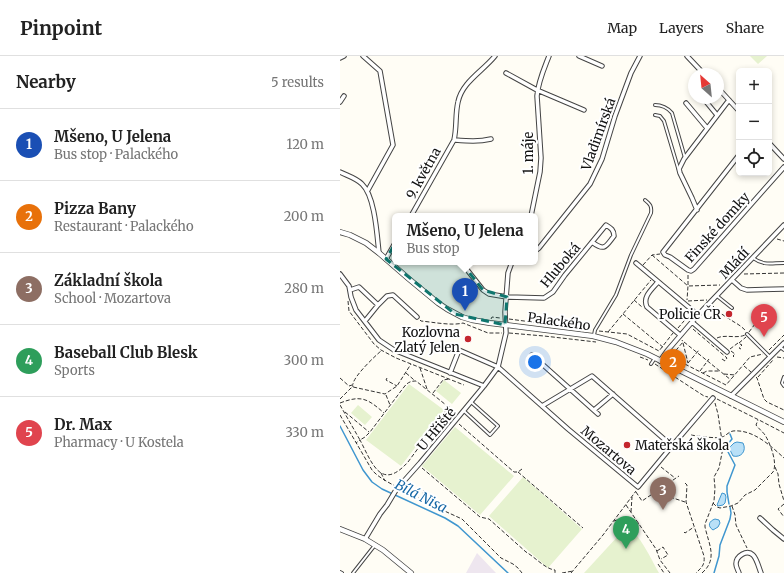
<!DOCTYPE html>
<html lang="en">
<head>
<meta charset="utf-8">
<style>
  body { margin:0; font-family:Merriweather,serif; background:#f6f6f6; color:#222 }
  .controls { position:absolute; right:12px; top:12px; display:grid; overflow:hidden; border-radius:6px; box-shadow:0 2px 6px #0003 }
  .controls button { width:36px; height:36px; display:grid; place-items:center; padding:0; border:0; border-bottom:1px solid #e0e0e0; background:#fff; color:#222; font:20px sans-serif }
  .compass { position:absolute; left:348px; top:12px; width:36px; height:36px; border-radius:50%; background:#fff; box-shadow:0 2px 6px #0003; rotate:333deg }
  .you { position:absolute; left:195px; top:306px; width:14px; height:14px; margin:-10px; border:3px solid #fff; border-radius:50%; background:#1a73e8; box-shadow:0 0 0 6px #1a73e833 }
  .badge { display:grid; place-items:center; width:26px; height:26px; border-radius:50%; background:#c4262e; color:#fff; font-size:13px; font-weight:700 }
  .pin { position:absolute; translate:-50% -33px; filter:drop-shadow(0 1px 2px #0008) }
  .pin::after { content:''; position:absolute; top:21px; width:14px; height:12px; background:inherit; clip-path:polygon(0 0,100% 0,50% 100%) }
  .popup { position:absolute; left:52px; top:157px; width:146px; height:52px; box-sizing:border-box; display:grid; place-content:center; border-radius:6px; background:#fff; filter:drop-shadow(0 1px 3px #0005); font-size:13px; white-space:nowrap; color:#767676 }
  .popup b { font-size:15px; color:#222 }
  .popup::after { content:''; position:absolute; left:50%; top:100%; margin-left:-8px; border:8px solid transparent; border-top-color:#fff }
  .list { margin:0; padding:0; list-style:none }
  h2 { display:flex; justify-content:space-between; align-items:center; height:52px; margin:0; padding:0 16px; font-size:17px }
  h2 small { font-size:13px; font-weight:400; color:#767676 }
  .list li { display:grid; grid-template-columns:26px 1fr auto; gap:12px; align-items:center; box-sizing:border-box; height:72px; padding:0 16px; border-top:1px solid #e0e0e0 }
  .list b { display:block; font-size:15px; white-space:nowrap }
  .list p { margin:0; font-size:13px; white-space:nowrap; color:#767676 }
  .list em { font-size:13px; font-style:normal; color:#767676 }
  .icon { flex:none; width:22px; height:22px; fill:none; stroke:currentColor; stroke-width:2; stroke-linecap:round; stroke-linejoin:round }
  .map { position:relative; flex:none; width:444px; height:517px; overflow:hidden }
  header { display:flex; align-items:center; gap:24px; box-sizing:border-box; height:56px; padding:0 20px; background:#fff; border-bottom:1px solid #e0e0e0 }
  header strong { font-size:19px }
  nav { display:flex; gap:22px; margin-inline-start:auto; font-size:14px }
  main { display:flex }
  aside { flex:1; background:#fff }
  .map>svg:first-child { display:block }
  .industrial { fill:#eee6ef }
  .pitch { fill:#e6f2cf }
  .water { fill:#b9e0f7; stroke:#3f96cf }
  .lines { fill:none; stroke-linecap:round; stroke-linejoin:round }
  .stream { stroke:#3f96cf; stroke-width:1.5 }
  .service-casing { stroke:#444; stroke-width:4 }
  .minor-casing { stroke:#444; stroke-width:5.5 }
  .tertiary-casing { stroke:#444; stroke-width:6 }
  .path { stroke:#333; stroke-width:1; stroke-dasharray:4 2; stroke-linecap:butt }
  .service { stroke:#fff; stroke-width:2 }
  .minor { stroke:#fff; stroke-width:3.5 }
  .tertiary { stroke:#fff; stroke-width:4.5 }
  .marked { fill:#0f766e; fill-opacity:0.2; stroke:#0f766e; stroke-width:3; stroke-dasharray:8 5; stroke-linejoin:round }
  .poi-dot { fill:#c4262e; stroke:#fff; stroke-width:1.5 }
  .labels { text-anchor:middle; stroke-width:4; stroke-linejoin:round; paint-order:stroke }
  .street-label { font-size:13px; fill:#111; stroke:#fff }
  .poi-label { font-size:13px; fill:#111; stroke:#fff; text-anchor:end }
  .water-label { font-size:14px; font-style:italic; fill:#1768a6; stroke:#fff }
</style>
</head>
<body>
<header>
<strong>Pinpoint</strong>
<nav><a>Map</a><a>Layers</a><a>Share</a></nav>
</header>
<main>
<aside>
<h2>Nearby<small>5 results</small></h2>
<ul class="list">
<li><span class="badge" style="background:#1a4fb4">1</span><div><b>Mšeno, U Jelena</b><p>Bus stop · Palackého</p></div><em>120 m</em></li>
<li><span class="badge" style="background:#e8710a">2</span><div><b>Pizza Bany</b><p>Restaurant · Palackého</p></div><em>200 m</em></li>
<li><span class="badge" style="background:#8d6e63">3</span><div><b>Základní škola</b><p>School · Mozartova</p></div><em>280 m</em></li>
<li><span class="badge" style="background:#2e9e5b">4</span><div><b>Baseball Club Blesk</b><p>Sports</p></div><em>300 m</em></li>
<li><span class="badge" style="background:#e0444e">5</span><div><b>Dr. Max</b><p>Pharmacy · U Kostela</p></div><em>330 m</em></li>
</ul>
</aside>
<div class="map">
<svg width="444" height="517" viewBox="0 0 444 517">
  <rect width="100%" height="100%" fill="#fffdf5"/>
  <path class="industrial" d="M137,497L156,517H126Z"/>
  <path class="pitch" d="M410,0H427L418,8Z
    M104,324L121,337L112,348L96,335Z
    M69,328L104,354L61,410L26,384Z
    M18,349L32,361L25,369L11,357Z
    M115,371L174,420L140,459L82,410Z
    M183,421L242,473L208,512L149,460Z
    M287,475C290,475 292,476 294,477C301,482 314,508 319,517H244L278,480L281,477Z"/>
  <path class="water" d="M397,386L403,387C407,395 401,402 393,400L389,392L394,387Z
    M382,437L385,438L386,441L385,447L383,449L378,450L377,449Z
    M375,463L379,464L380,467L378,471L373,474C367,470 369,465 375,463Z"/>
  <g class="lines">
    <path class="stream" d="M0,370L23,414L32,426L42,433L105,462L118,470L168,517
      M389,448L387,436V430L395,409L387,394V389L392,383L390,378
      M374,517L379,500L380,489L390,463L391,457L390,451"/>
    <defs>
      <path id="service" d="M315,49C321,49 328,52 332,57L345,102
        M315,59L320,60L324,65L338,112
        M413,202C424,210 431,207 444,207
        M377,240L392,252
        M407,278L430,301
        M254,279L255,274L276,239L291,199L311,157C312,150 310,148 305,144
        M440,291L444,294
        M311,308L315,302
        M444,321L442,327L444,330
        M124,355L150,379L158,370L131,346
        M0,516L2,517
        M13,517L35,489"/>
      <path id="minor" d="M23,0L40,15L53,89L28,134
        M239,0L262,10
        M347,0L364,18
        M0,2L4,0
        M166,17L197,34L244,54
        M378,32L399,55
        M363,42L377,59
        M0,46L4,40
        M346,47L367,72
        M114,84C127,85 138,86 151,83
        M429,87L444,103
        M399,99L323,196L325,199L330,201L348,214L351,215L354,213L444,111
        M0,116C8,120 16,122 22,128C35,140 37,179 39,197
        M357,154L352,142L340,117L339,113L344,103L389,44
        M71,160L114,84C117,71 115,59 118,46C122,26 143,15 155,0
        M191,160L200,116L201,102L197,40C198,26 204,13 209,0
        M195,195L199,192L250,128L262,103L275,60L291,17L300,0
        M46,203L55,187
        M121,206L143,234L149,238L167,241L204,242L213,236L225,219L266,169C271,172 274,174 274,180C266,190 265,196 252,186
        M296,207L358,259
        M0,218L9,230L11,241L16,254L39,284L54,294L144,330
        M392,224L401,232L407,234L444,233
        M318,226C312,233 302,241 307,251L340,279
        M10,234L19,231L38,249L25,265
        M38,249L47,240L53,239L77,261
        M352,266L387,296
        M192,299L258,358
        M320,305L327,295L358,259L444,169
        M110,317L119,294L158,311L228,373L298,431L332,390L373,342
        M391,340L444,287
        M202,350L252,320L332,390
        M254,354L273,338
        M420,462L433,474L444,483
        M25,483L40,458L47,449L56,434L80,407L115,365L144,330L158,311L166,277L165,256L168,217L172,206
        M399,517C398,514 396,511 396,508C396,500 407,493 413,499C417,503 419,512 421,517"/>
      <path id="tertiary" d="M0,176L10,179L26,187L39,197L69,223L98,247L107,253L122,261L132,264L150,267L253,280L276,286L307,298L444,366
        M0,473L25,483L43,494L71,517"/>
    </defs>
    <use href="#service" class="service-casing"/>
    <use href="#minor" class="minor-casing"/>
    <use href="#tertiary" class="tertiary-casing"/>
    <path class="path" d="M437,183L444,185
      M312,199L348,230L347,244
      M303,209L312,199L320,198
      M404,218L444,217
      M348,219V230L380,229
      M294,244L302,251
      M8,245L9,255L34,288L41,294L56,302L124,329
      M348,245L367,244
      M373,250C378,257 387,261 394,266C398,268 402,271 405,274L406,275
      M283,258L324,292
      M151,263L152,261L160,262
      M169,263L252,274
      M80,264L81,265C92,266 112,270 123,267L148,277H162
      M338,272L350,258
      M353,273L387,302L385,305L382,303L381,304
      M259,275L287,278L319,295L333,277
      M268,276L311,224
      M409,276L415,268L421,266L427,270
      M169,277L204,280L256,286
      M377,282C386,278 396,283 405,279
      M344,286L391,324
      M343,287L348,307
      M399,287L406,281
      M390,293L398,287L402,289L399,292L401,293
      M429,294L444,279
      M391,295L395,298L393,300L394,301
      M331,298L333,302L386,329L410,301L423,298
      M332,299L343,286L342,284
      M300,301L308,304
      M437,301L444,302
      M348,307L359,294
      M315,308L364,340L368,341
      M404,310L411,316
      M80,312L87,333
      M360,315L369,303
      M66,317L73,323L74,324
      M363,317L367,315H379
      M384,318L395,319
      M416,321L417,322L424,343L427,346L444,354
      M418,321L433,304
      M0,322L9,330L12,329
      M47,322L46,324L57,330
      M13,331C13,330 12,329 13,328C14,320 35,300 41,295
      M93,337L103,324L109,323
      M46,339L50,349
      M0,343L11,332L13,331L45,338L57,330L71,308
      M377,343L419,364L444,377
      M0,347C21,339 27,342 44,357
      M0,349L20,384L25,381L30,376L64,331C67,327 70,325 76,325L106,349L107,353L68,406C41,436 32,407 20,384L16,387
      M107,349L117,357
      M5,356L29,376
      M0,359L32,414C38,421 46,425 55,430
      M119,368L174,416H178L182,413
      M351,379C357,380 377,383 382,381C386,380 388,376 393,375C413,373 431,390 444,402
      M321,411L335,422
      M435,411L438,418L439,428L444,445
      M82,412L140,461L149,463L186,496C195,501 205,513 215,514V517
      M178,416L243,472
      M41,417L45,425
      M345,427L347,429L346,446L364,500C365,509 362,511 356,517
      M323,431L329,439
      M63,433L87,447L122,463L161,502L173,508L178,512L182,517
      M84,434L83,437L86,446
      M296,436L302,445L339,420
      M330,441L345,446
      M373,447L377,451L380,452L391,450L398,447L405,439L415,434L433,416C438,407 430,387 425,379C422,375 419,373 416,369L418,364
      M444,448L438,453L444,461
      M286,449L316,493L320,504L330,517
      M392,450L395,459L396,469L407,492
      M291,456L292,441
      M274,465L277,464L294,466L299,468
      M344,476L345,477L354,471
      M317,495L323,491L328,499L321,503
      M318,508L324,517
      M222,517L233,515
      M231,517L263,479L296,435
      M362,517C378,503 369,489 365,471V468L374,445L375,432L374,421L379,412L383,392L378,358L375,347"/>
    <use href="#service" class="service"/>
    <use href="#minor" class="minor"/>
    <use href="#tertiary" class="tertiary"/>
  </g>
  <path class="marked" d="M70,162L124,171L121,206L143,234L167,241L165,269L115,258L46,203Z"/>
  <g class="poi-dot">
    <circle cx="389" cy="258" r="4"/>
    <circle cx="128" cy="283" r="4"/>
    <circle cx="287" cy="389" r="4"/>
  </g>
  <g class="labels">
    <g class="street-label">
      <text transform="translate(258 78) rotate(-70)" y="5">Vladimírská</text>
      <text transform="translate(188 97) rotate(-90)" y="5">1. máje</text>
      <text transform="translate(83 117) rotate(-61)" y="5">9. května</text>
      <text transform="translate(377 171) rotate(-48)" y="5">Finské domky</text>
      <text transform="translate(394 207) rotate(-47)" y="5">Mládí</text>
      <text transform="translate(220 209) rotate(-50)" y="5">Hluboká</text>
      <text transform="translate(219 265) rotate(8)" y="5">Palackého</text>
      <text transform="translate(96 373) rotate(-50)" y="5">U Hřiště</text>
      <text transform="translate(269 394) rotate(40)" y="5">Mozartova</text>
    </g>
    <g class="poi-label">
      <text x="381" y="263">Policie ČR</text>
      <text x="120" y="281">Kozlovna<tspan x="120" dy="15">Zlatý Jelen</tspan></text>
      <text x="295" y="394" text-anchor="start">Mateřská škola</text>
    </g>
    <g class="water-label">
      <text transform="translate(81 440) rotate(27)" y="5">Bílá Nisa</text>
    </g>
  </g>
</svg>
<div class="controls">
<button>+</button>
<button>−</button>
<button><svg class="icon" aria-label="locate" viewBox="0 0 24 24"><circle cx="12" cy="12" r="6"/><path d="M12 2v4M12 18v4M2 12h4M18 12h4"/></svg></button>
</div>
<svg class="compass" viewBox="-18 -18 36 36"><path d="M0-13l5 13h-10z" fill="#e53935"/><path d="M0 13l5-13h-10z" fill="#767676"/></svg>
<div class="you"></div>
<div class="pin badge" style="left:125px;top:255px;background:#1a4fb4">1</div>
<div class="popup"><b>Mšeno, U Jelena</b>Bus stop</div>
<div class="pin badge" style="left:333px;top:326px;background:#e8710a">2</div>
<div class="pin badge" style="left:323px;top:454px;background:#8d6e63">3</div>
<div class="pin badge" style="left:286px;top:493px;background:#2e9e5b">4</div>
<div class="pin badge" style="left:424px;top:281px;background:#e0444e">5</div>
</div>
</main>
</body>
</html>
